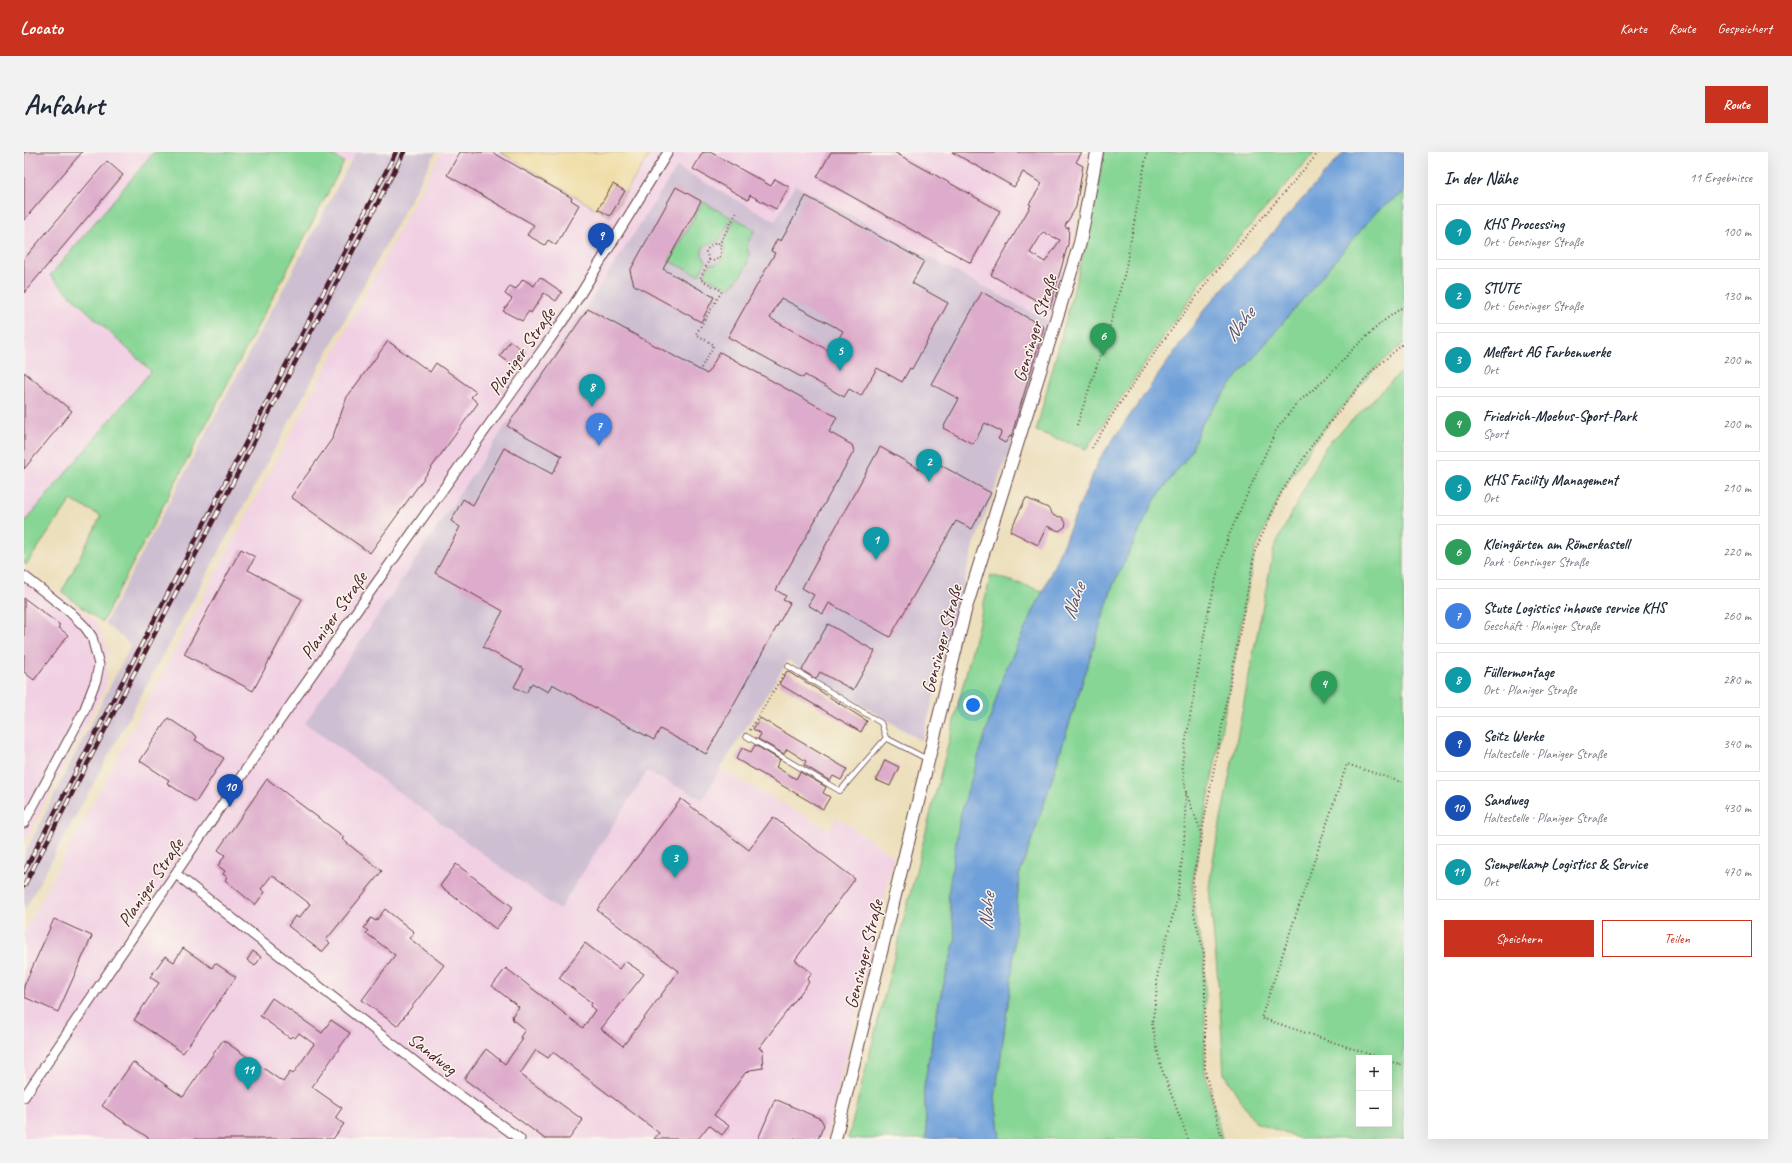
<!DOCTYPE html>
<html lang="de">
<head>
<meta charset="utf-8">
<style>
  body { margin:0; font-family:Caveat,sans-serif; background:#f2f2f3; color:#1f2937 }
  .controls { position:absolute; right:12px; bottom:12px; display:grid; overflow:hidden; border-radius:0px; box-shadow:0 4px 16px #0002 }
  .controls button { width:36px; height:36px; display:grid; place-items:center; padding:0; border:0; border-bottom:1px solid #e0e1e3; background:#fff; color:#1f2937; font:20px sans-serif }
  .you { position:absolute; left:949px; top:553px; width:14px; height:14px; margin:-10px; border:3px solid #fff; border-radius:50%; background:#1a73e8; box-shadow:0 0 0 6px #1a73e833 }
  .badge { display:grid; place-items:center; width:26px; height:26px; border-radius:50%; background:#c8321e; color:#fff; font-size:13px; font-weight:700 }
  .pin { position:absolute; translate:-50% -33px; filter:drop-shadow(0 1px 2px #0008) }
  .pin::after { content:''; position:absolute; top:21px; width:14px; height:12px; background:inherit; clip-path:polygon(0 0,100% 0,50% 100%) }
  .list { margin:0; padding:0; list-style:none }
  h2 { display:flex; justify-content:space-between; align-items:center; height:52px; margin:0; padding:0 16px; font-size:17px }
  h2 small { font-size:13px; font-weight:400; color:#747a83 }
  .list li { display:grid; grid-template-columns:26px 1fr auto; gap:12px; align-items:center; box-sizing:border-box; height:56px; margin:0 8px 8px; padding:0 8px; border:1px solid #e0e1e3; border-radius:0px }
  .list b { display:block; font-size:15px; white-space:nowrap }
  .list p { margin:0; font-size:13px; white-space:nowrap; color:#747a83 }
  .list em { font-size:13px; font-style:normal; color:#747a83 }
  .actions { display:flex; gap:8px; padding:12px 16px }
  .actions a { flex:1; padding:9px 0; border:1px solid #c8321e; border-radius:0px; text-align:center; font-size:14px; color:#c8321e }
  .actions .main { background:#c8321e; color:#fff }
  .map { position:relative; flex:none; width:1380px; height:987px; overflow:hidden; border-radius:0px }
  header { display:flex; align-items:center; gap:24px; box-sizing:border-box; height:56px; padding:0 20px; background:#c8321e; color:#fff }
  header strong { font-size:19px }
  nav { display:flex; gap:22px; margin-inline-start:auto; font-size:14px }
  .intro { display:flex; align-items:center; justify-content:space-between; box-sizing:border-box; height:96px; padding:0 24px }
  h1 { margin:0; font-size:28px }
  .button { padding:10px 18px; border-radius:0px; background:#c8321e; color:#fff; font-size:14px; font-weight:700 }
  main { display:flex; gap:24px; padding:0 24px }
  aside { flex:1; background:#fff; border-radius:0px; box-shadow:0 4px 16px #0002 }
  .map>svg:first-child { display:block }
  .built { fill:#f1d0e3 }
  .industrial { fill:#cebed1 }
  .green { fill:#87d695; stroke:#687a60; fill-rule:evenodd }
  .sand { fill:#eeda9e; stroke:#9c7c64 }
  .water { fill:#6fa0d9; stroke:#5c6082 }
  .building { fill:#ddabcb; fill-rule:evenodd }
  .lines { fill:none; stroke-linecap:round; stroke-linejoin:round }
  .service-casing { stroke:#623c41; stroke-width:6 }
  .minor-casing { stroke:#623c41; stroke-width:11 }
  .tertiary-casing { stroke:#623c41; stroke-width:14 }
  .path { stroke:#623c41; stroke-width:2; stroke-dasharray:1 3; stroke-linecap:butt }
  .service { stroke:#fff; stroke-width:4.5 }
  .minor { stroke:#fff; stroke-width:9 }
  .tertiary { stroke:#fff; stroke-width:12 }
  .rail-casing { stroke:#4a1f2b; stroke-width:4.5 }
  .rail { stroke:#fbf7ec; stroke-width:3; stroke-dasharray:9; stroke-linecap:butt }
  .labels { text-anchor:middle; stroke-width:3; stroke-linejoin:round; paint-order:stroke }
  .street-label { font-size:19px; fill:#4a1f2b; stroke:#fbf7ec }
  .water-label { font-size:20px; font-style:italic; fill:#595371; stroke:#fbf7ec }
</style>
</head>
<body>
<header>
<strong>Locato</strong>
<nav><a>Karte</a><a>Route</a><a>Gespeichert</a></nav>
</header>
<div class="intro"><h1>Anfahrt</h1><a class="button">Route</a></div>
<main>
<div class="map">
<svg width="1380" height="987" viewBox="0 0 1380 987">
  <rect width="100%" height="100%" fill="#fbf7ec"/>
  <filter id="ink" filterUnits="userSpaceOnUse"><feTurbulence type="fractalNoise" baseFrequency=".025" numOctaves="2"/><feDisplacementMap in="SourceGraphic" scale="8" xChannelSelector="R" yChannelSelector="G"/><feConvolveMatrix kernelMatrix="1 2 1 2 8 2 1 2 1" color-interpolation-filters="sRGB"/></filter>
  <filter id="wash" filterUnits="userSpaceOnUse"><feTurbulence type="fractalNoise" baseFrequency=".012" numOctaves="4" result="noise"/><feDisplacementMap in="SourceGraphic" scale="16" xChannelSelector="R" yChannelSelector="G"/><feGaussianBlur stdDeviation="0.9" result="paint"/><feColorMatrix in="noise" values="0 0 0 0 0 0 0 0 0 0 0 0 0 0 0 0 0 1.4 0 .05"/><feComposite in="paint" operator="in"/></filter>
  <g filter="url(#wash)">
    <rect width="100%" height="100%" fill="#ecdfbc"/>
    <path class="built" d="M0,0H130L26,124L127,219L0,371Z
      M304,0H332L326,11L320,10Z
      M417,0H1064L1048,93L985,300L950,393L898,589L764,508L696,617L806,678L813,665L870,705L802,987H0V780Z
      M0,416L73,471L84,498L82,534L0,692Z"/>
    <path class="industrial" d="M332,0H412L0,759V703L107,493L81,471Z
      M653,15L751,69L771,33L1025,170L985,300L950,393L898,589L764,508L696,617L679,647L623,620L535,758L281,571L578,131Z"/>
    <path class="green" d="M130,0H304L320,10L78,470L38,440L77,364L47,348L2,413L0,411V371L127,219L26,124Z
      M1080,0H1291L1178,129L1062,297L1012,279L1067,73Z
      M1380,40V191L1347,220L1290,290L1257,341L1231,399L1169,728L1170,762L1180,802L1181,834V919L1198,987H976L971,946L988,822L995,724L1018,658L1089,433L1130,349L1167,300L1176,274L1208,231L1353,59Z
      M679,50L708,66L694,90C685,90 677,93 678,103L682,109L675,123L645,109Z
      M711,66L731,78L723,92L725,104L723,112L717,123L706,136L680,124L686,112H692C701,106 703,100 699,90Z
      M1380,217V987H1276L1231,970L1200,922L1195,839L1185,735L1189,708L1250,396L1302,294ZM1335,906H1365V972H1335Z
      M967,423L1019,439L980,521L924,743L932,785L915,850L900,935L903,987H824Z"/>
    <path class="sand" d="M476,0H627L586,65Z"/>
    <path class="water" d="M1320,0H1380V40L1353,59L1208,231L1176,274L1167,300L1130,349L1089,433L1018,658L995,724L988,822L971,946L976,987H903L900,935L915,850L932,785L924,743L936,664L980,521L1019,439L1076,306L1180,158Z"/>
    <g id="blocks">
      <path class="building" d="M0,0H58L0,68Z
        M436,0H468L548,46L547,48L555,53L532,93L524,88L521,93L503,83L510,73L423,23Z
        M679,0H686L747,34L751,27L765,35L752,57L726,43L724,48L669,17Z
        M807,0H870L976,59L947,111L793,25Z
        M928,0H1058L1052,10L1059,14L1052,55L1041,74L1043,77L1045,75L1044,92L1026,156L967,123L1007,53L1005,52L1018,32L999,20L990,35ZM1019,80L1036,88L1021,110L1006,101Z
        M83,9L99,23L0,141V107Z
        M589,32L601,39L586,64L574,57Z
        M652,35L677,49L639,117L690,145L677,170L610,133L606,119Z
        M782,44L900,109L888,131L924,151L888,217L886,216L878,230L853,216L837,244L825,237L820,245L781,223L779,226L704,185L751,101L747,99L753,87L757,89ZM757,146L819,179L807,200L746,166Z
        M516,125L538,140L532,149L520,141L507,161L505,159L498,169L479,159L488,147L481,142L486,134L492,137L499,127L510,134Z
        M958,140L1020,175L987,285L986,284L981,291L974,287L978,280L961,271L949,292L919,276L935,247L907,232Z
        M564,157L683,222L696,200L813,265L805,280L828,293L830,299L752,438L762,444L759,448L766,451L682,602L636,577L630,588L528,532L524,540L508,531L502,541L490,535L500,517L459,495L479,459L411,421L436,375L427,369L439,347L449,353L480,296L528,322L538,304L483,274Z
        M364,189L406,220L412,211L452,240L447,245L454,251L346,401L267,345L308,287L323,245Z
        M486,189L501,200L490,214L476,204Z
        M0,220L48,259L0,317Z
        M856,295L897,318L904,306L967,341L948,377L932,369L866,485L805,451L799,462L784,453L790,443L778,436Z
        M1002,346L1024,356L1030,364L1038,365L1042,371L1041,375L1035,379L1023,374L1014,393L986,379Z
        M217,397L231,405L224,418L278,447L229,539L160,502Z
        M0,446L36,473L34,475L44,483L10,528L0,520Z
        M804,472L851,499L829,538L796,520L792,527L778,518Z
        M763,519L774,526V525L843,569L837,580L755,532Z
        M144,566L173,585L171,588L200,606L172,650L143,631L145,628L116,609Z
        M736,566L823,617L817,628L809,624L806,629L780,613L782,609L763,597L760,602L734,587L737,582L729,577Z
        M731,593L756,608L752,615L772,627L776,620L802,635L799,641L806,645L799,657L712,607L718,596L727,600Z
        M861,608L875,615L866,634L852,628Z
        M243,627L320,685L318,687L358,719L302,788L306,791L298,800L264,774L271,764L275,766L286,752L248,723L237,737L241,740L231,753L201,728L203,725L199,722L201,719L194,714L201,703L194,698Z
        M657,647L725,698L749,665L831,727L771,808L788,821L783,828L785,830L735,896L740,899L738,903L739,916L726,918L723,921L722,920L690,963L705,974L698,983L685,973L674,987H630L635,981L529,900L524,906L512,898L496,922L559,968L545,987H521L440,927L462,897L481,912L499,887L496,885L501,878L489,868L488,864L495,855L468,834L482,816L559,876L571,858L566,854L568,851L535,826L561,791L595,817L601,809L620,822L577,877L599,894L655,819L573,758Z
        M432,712L489,755L472,777L416,734Z
        M361,757L390,780L385,786L420,813L373,874L338,848L371,803L342,781L344,779L340,776L347,766L352,769Z
        M30,767L68,784L34,860L0,845V834Z
        M159,796L188,816L191,811L212,825L159,901L110,868L135,831L126,825L141,804L150,810Z
        M229,799L237,805L231,814L223,808Z
        M248,846L298,881L307,868L326,881L288,935L318,956L311,966L320,972L309,987H126L78,954L109,910L159,945L199,888L259,930L266,920L269,922L290,892L275,881L271,886L268,884L266,886L236,864Z
        M751,947L797,967L800,973L794,987H734Z"/>
    </g>
  </g>
  <g filter="url(#ink)">
    <use href="#blocks" fill-opacity="0" stroke="#623c41" stroke-width="1"/>
    <g class="lines">
      <defs>
        <path id="service" d="M764,514L857,571L862,586L903,607
          M722,584L816,639L862,586"/>
        <path id="minor" d="M0,424L46,460L61,475L68,485L75,513L72,528L60,559L0,671
          M152,722L408,923L496,987
          M0,945L240,591L341,447L546,159L644,0"/>
        <path id="tertiary" d="M811,987L941,459L1056,91L1073,0"/>
      </defs>
      <use href="#service" class="service-casing"/>
      <use href="#minor" class="minor-casing"/>
      <use href="#tertiary" class="tertiary-casing"/>
      <path class="path" d="M685,108L682,100C685,94 689,91 696,91
        M677,216L690,193L672,182L698,139L676,127L685,108L691,109L695,106L697,102L696,91L714,58
        M1053,273L1083,183L1101,120L1123,0
        M1068,296L1090,260L1134,196L1187,125L1295,0
        M726,578L761,520
        M1162,641L1178,682
        M1357,906L1237,866L1323,612L1380,631
        M1365,909L1380,914
        M1164,987L1137,915L1128,872L1132,846L1134,818L1153,748L1160,691L1162,640L1158,611L1184,461L1193,423L1204,385L1252,278L1273,251L1302,227L1327,199L1357,171L1380,154
        M1198,987L1181,919V834L1180,802L1170,762L1169,728L1231,399L1257,341L1290,290L1347,220L1380,191"/>
      <use href="#service" class="service"/>
      <use href="#minor" class="minor"/>
      <use href="#tertiary" class="tertiary"/>
      <defs>
        <path id="rail" d="M0,720L372,0
          M0,734L380,0"/>
      </defs>
      <use href="#rail" class="rail-casing"/>
      <use href="#rail" class="rail"/>
    </g>
  </g>
  <g class="labels">
    <g class="street-label">
      <text transform="translate(1010 176) rotate(-73)" y="7">Gensinger Straße</text>
      <text transform="translate(497 199) rotate(-55)" y="7">Planiger Straße</text>
      <text transform="translate(309 463) rotate(-55)" y="7">Planiger Straße</text>
      <text transform="translate(917 487) rotate(-75)" y="7">Gensinger Straße</text>
      <text transform="translate(126 730) rotate(-56)" y="7">Planiger Straße</text>
      <text transform="translate(839 802) rotate(-76)" y="7">Gensinger Straße</text>
      <text transform="translate(409 901) rotate(38)" y="7">Sandweg</text>
    </g>
    <g class="water-label">
      <text transform="translate(1215 172) rotate(-52)" y="7">Nahe</text>
      <text transform="translate(1049 449) rotate(-71)" y="7">Nahe</text>
      <text transform="translate(962 759) rotate(-85)" y="7">Nahe</text>
    </g>
  </g>
</svg>
<div class="controls">
<button>+</button>
<button>−</button>
</div>
<div class="you"></div>
<div class="pin badge" style="left:852px;top:408px;background:#0f9aa8">1</div>
<div class="pin badge" style="left:905px;top:330px;background:#0f9aa8">2</div>
<div class="pin badge" style="left:651px;top:726px;background:#0f9aa8">3</div>
<div class="pin badge" style="left:1300px;top:552px;background:#2e9e5b">4</div>
<div class="pin badge" style="left:816px;top:219px;background:#0f9aa8">5</div>
<div class="pin badge" style="left:1079px;top:204px;background:#2e9e5b">6</div>
<div class="pin badge" style="left:575px;top:294px;background:#3f7fe0">7</div>
<div class="pin badge" style="left:568px;top:255px;background:#0f9aa8">8</div>
<div class="pin badge" style="left:577px;top:104px;background:#1a4fb4">9</div>
<div class="pin badge" style="left:206px;top:655px;background:#1a4fb4">10</div>
<div class="pin badge" style="left:224px;top:938px;background:#0f9aa8">11</div>
</div>
<aside>
<h2>In der Nähe<small>11 Ergebnisse</small></h2>
<ul class="list">
<li><span class="badge" style="background:#0f9aa8">1</span><div><b>KHS Processing</b><p>Ort · Gensinger Straße</p></div><em>100 m</em></li>
<li><span class="badge" style="background:#0f9aa8">2</span><div><b>STUTE</b><p>Ort · Gensinger Straße</p></div><em>130 m</em></li>
<li><span class="badge" style="background:#0f9aa8">3</span><div><b>Meffert AG Farbenwerke</b><p>Ort</p></div><em>200 m</em></li>
<li><span class="badge" style="background:#2e9e5b">4</span><div><b>Friedrich-Moebus-Sport-Park</b><p>Sport</p></div><em>200 m</em></li>
<li><span class="badge" style="background:#0f9aa8">5</span><div><b>KHS Facility Management</b><p>Ort</p></div><em>210 m</em></li>
<li><span class="badge" style="background:#2e9e5b">6</span><div><b>Kleingärten am Römerkastell</b><p>Park · Gensinger Straße</p></div><em>220 m</em></li>
<li><span class="badge" style="background:#3f7fe0">7</span><div><b>Stute Logistics inhouse service KHS</b><p>Geschäft · Planiger Straße</p></div><em>260 m</em></li>
<li><span class="badge" style="background:#0f9aa8">8</span><div><b>Füllermontage</b><p>Ort · Planiger Straße</p></div><em>280 m</em></li>
<li><span class="badge" style="background:#1a4fb4">9</span><div><b>Seitz Werke</b><p>Haltestelle · Planiger Straße</p></div><em>340 m</em></li>
<li><span class="badge" style="background:#1a4fb4">10</span><div><b>Sandweg</b><p>Haltestelle · Planiger Straße</p></div><em>430 m</em></li>
<li><span class="badge" style="background:#0f9aa8">11</span><div><b>Siempelkamp Logistics &amp; Service</b><p>Ort</p></div><em>470 m</em></li>
</ul>
<div class="actions"><a class="main">Speichern</a><a>Teilen</a></div>
</aside>
</main>
</body>
</html>
